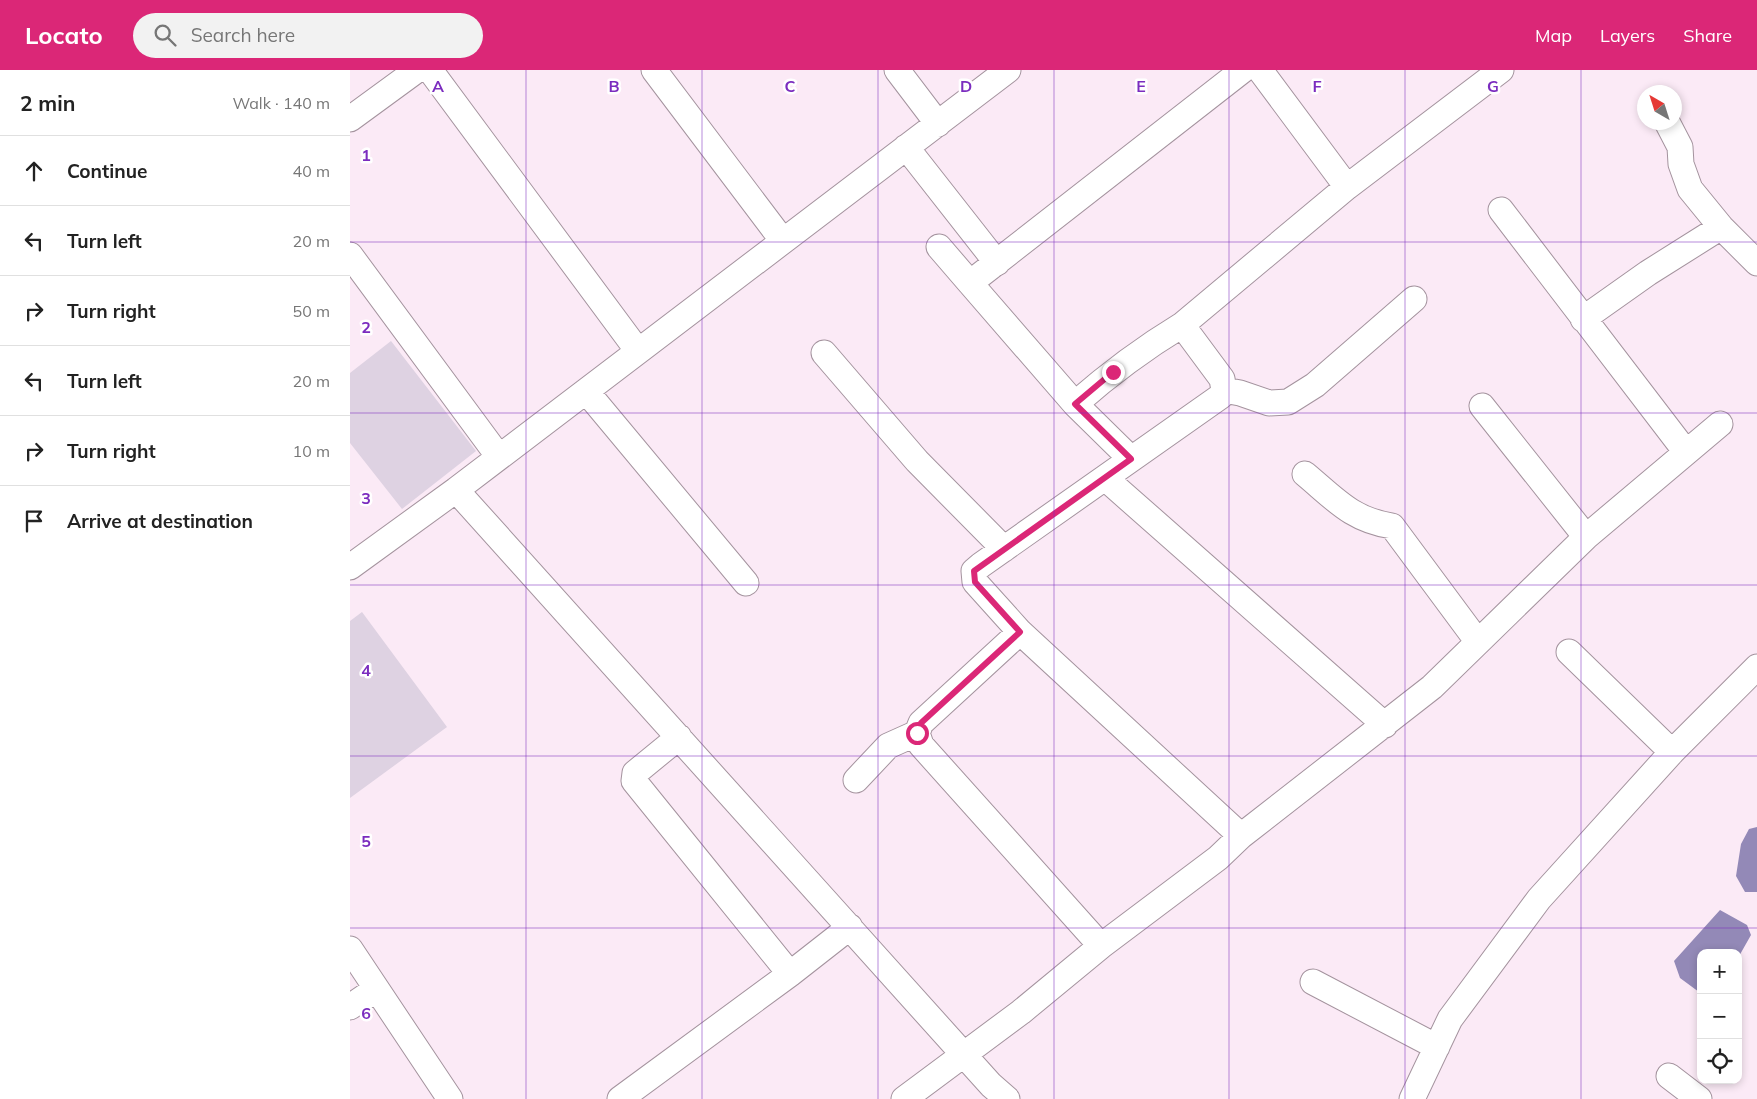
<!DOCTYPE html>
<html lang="en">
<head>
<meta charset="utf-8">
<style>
  body { margin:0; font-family:Mulish,sans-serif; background:#f2f2f2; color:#222 }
  .controls { position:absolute; right:15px; bottom:15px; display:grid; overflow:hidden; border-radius:10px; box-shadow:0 2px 8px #0003 }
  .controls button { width:45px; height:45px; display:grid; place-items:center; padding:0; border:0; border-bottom:1px solid #e0e0e0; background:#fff; color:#222; font:25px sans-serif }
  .compass { position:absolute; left:1287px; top:15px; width:45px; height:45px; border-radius:50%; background:#fff; box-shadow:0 2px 8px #0003; rotate:321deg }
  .stop { position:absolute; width:15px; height:15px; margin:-11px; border:4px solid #db2777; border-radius:50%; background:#fff }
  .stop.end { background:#db2777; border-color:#fff; box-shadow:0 1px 5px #0008 }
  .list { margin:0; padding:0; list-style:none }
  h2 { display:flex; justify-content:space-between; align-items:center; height:65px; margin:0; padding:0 20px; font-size:21px }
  h2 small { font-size:16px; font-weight:400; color:#767676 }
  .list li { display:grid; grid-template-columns:32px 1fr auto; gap:15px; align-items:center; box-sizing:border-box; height:70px; padding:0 20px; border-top:1px solid #e0e0e0 }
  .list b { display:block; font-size:19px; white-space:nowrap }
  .list em { font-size:16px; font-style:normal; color:#767676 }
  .icon { flex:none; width:28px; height:28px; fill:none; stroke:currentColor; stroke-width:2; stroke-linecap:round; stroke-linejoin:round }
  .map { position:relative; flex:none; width:1407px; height:1029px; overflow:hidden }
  header { display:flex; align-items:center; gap:30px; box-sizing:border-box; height:70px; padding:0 25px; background:#db2777; color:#fff }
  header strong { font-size:24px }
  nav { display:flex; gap:28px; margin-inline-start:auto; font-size:18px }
  .search { width:350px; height:45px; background:#f2f2f2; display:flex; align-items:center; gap:12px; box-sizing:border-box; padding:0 18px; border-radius:28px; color:#767676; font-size:19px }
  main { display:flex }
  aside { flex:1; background:#fff }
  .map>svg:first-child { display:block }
  .water { fill:#9389b7 }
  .building { fill:#ded2e2 }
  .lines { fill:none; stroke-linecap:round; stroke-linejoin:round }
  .minor-casing { stroke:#a4939e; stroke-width:27 }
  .minor { stroke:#fff; stroke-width:25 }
  .route { stroke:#db2777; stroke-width:6 }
  .grid { fill:none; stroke:#7b2cbf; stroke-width:1; stroke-opacity:0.55 }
  .grid-label { font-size:16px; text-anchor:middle; font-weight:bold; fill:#7b2cbf; stroke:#fff; stroke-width:5; stroke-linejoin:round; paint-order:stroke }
</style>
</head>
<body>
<header>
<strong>Locato</strong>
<div class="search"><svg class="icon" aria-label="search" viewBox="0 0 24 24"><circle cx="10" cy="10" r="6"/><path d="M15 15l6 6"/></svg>Search here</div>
<nav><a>Map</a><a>Layers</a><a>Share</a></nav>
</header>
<main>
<aside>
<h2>2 min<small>Walk · 140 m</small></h2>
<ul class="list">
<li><svg class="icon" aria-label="ahead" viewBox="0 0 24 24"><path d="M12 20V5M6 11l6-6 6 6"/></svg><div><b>Continue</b></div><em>40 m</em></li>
<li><svg class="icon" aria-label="left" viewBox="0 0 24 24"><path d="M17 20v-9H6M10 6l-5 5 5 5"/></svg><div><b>Turn left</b></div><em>20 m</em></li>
<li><svg class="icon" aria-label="right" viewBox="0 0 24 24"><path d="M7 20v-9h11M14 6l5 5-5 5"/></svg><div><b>Turn right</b></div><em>50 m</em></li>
<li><svg class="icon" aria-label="left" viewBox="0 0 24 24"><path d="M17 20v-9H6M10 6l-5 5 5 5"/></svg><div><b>Turn left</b></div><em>20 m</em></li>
<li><svg class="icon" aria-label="right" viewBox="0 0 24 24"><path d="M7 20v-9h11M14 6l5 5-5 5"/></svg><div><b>Turn right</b></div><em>10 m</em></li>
<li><svg class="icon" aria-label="arrive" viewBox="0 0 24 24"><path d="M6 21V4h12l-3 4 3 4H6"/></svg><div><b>Arrive at destination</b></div></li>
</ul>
</aside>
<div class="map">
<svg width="1407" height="1029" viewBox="0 0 1407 1029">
  <rect width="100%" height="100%" fill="#fbeaf6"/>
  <path class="water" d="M1407,757V822H1395L1386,806L1391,774L1399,759Z
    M1370,840L1397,855L1401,865L1388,888V883H1351V921L1349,922L1330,908L1324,891Z"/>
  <path class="building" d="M41,271L126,381L52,439L0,373V303Z
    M12,542L97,657L0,728V551Z"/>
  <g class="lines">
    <defs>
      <path id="minor" d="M80,0L288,281
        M304,0L433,171
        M547,0L588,54
        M910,0L997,117
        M0,49L67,0
        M1317,52L1330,77L1331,94L1340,119L1371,157L1407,193
        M556,77L647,193
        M1151,140L1336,382
        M589,177L620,213
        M0,185L149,387
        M1233,249L1298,203L1371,157
        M832,255L872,309L874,320L871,326L631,495L624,501L625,512L670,562L891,766
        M474,283L567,391L654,479
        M874,320L890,323L919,333L938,332L965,315L1064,229
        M236,321L396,513
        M725,334L620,213L893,0
        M1132,336L1236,467
        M781,389L725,334C758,305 794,278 832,255L997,117L1151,0
        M955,404C985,429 1002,450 1042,456L1128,572
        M755,408L1035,655
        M106,420L641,1015L657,1029
        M0,497L106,420L658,0
        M670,562L571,653L567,663L571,675L751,876
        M1219,582L1322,682
        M329,667L285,703L284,711L440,904
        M506,710L538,676L567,663
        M0,879L100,1029
        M963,912L1087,977
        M0,937L26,919
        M1319,1006L1349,1029
        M270,1029L440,904L500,857
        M554,1029L671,942L751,876L868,788L891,766L1082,617L1236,467L1370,354
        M1062,1029L1100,949L1189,829L1322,682L1407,597"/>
    </defs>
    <use href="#minor" class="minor-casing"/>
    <use href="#minor" class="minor"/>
  </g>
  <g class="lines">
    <path class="route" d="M567,663L571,653L670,562L625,512L624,501L781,389L725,334L763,302"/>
  </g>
  <path class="grid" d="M176,0V1029M352,0V1029M528,0V1029M704,0V1029M879,0V1029M1055,0V1029M1231,0V1029M0,172H1407M0,343H1407M0,515H1407M0,686H1407M0,858H1407"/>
  <g class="grid-label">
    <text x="88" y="22">A</text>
    <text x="264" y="22">B</text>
    <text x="440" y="22">C</text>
    <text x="616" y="22">D</text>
    <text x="791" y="22">E</text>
    <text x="967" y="22">F</text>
    <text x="1143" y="22">G</text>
    <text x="16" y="91">1</text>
    <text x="16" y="263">2</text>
    <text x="16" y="434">3</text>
    <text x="16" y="606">4</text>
    <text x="16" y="777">5</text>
    <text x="16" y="949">6</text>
  </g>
</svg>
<div class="controls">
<button>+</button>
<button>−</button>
<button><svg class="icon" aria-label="locate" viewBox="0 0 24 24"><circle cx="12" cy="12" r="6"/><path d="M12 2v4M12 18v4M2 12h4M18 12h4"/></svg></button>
</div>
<svg class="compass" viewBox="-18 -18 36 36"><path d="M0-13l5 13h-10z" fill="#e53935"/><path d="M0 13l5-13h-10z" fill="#767676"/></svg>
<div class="stop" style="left:567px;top:663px"></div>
<div class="stop end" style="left:763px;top:302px"></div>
</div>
</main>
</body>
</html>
